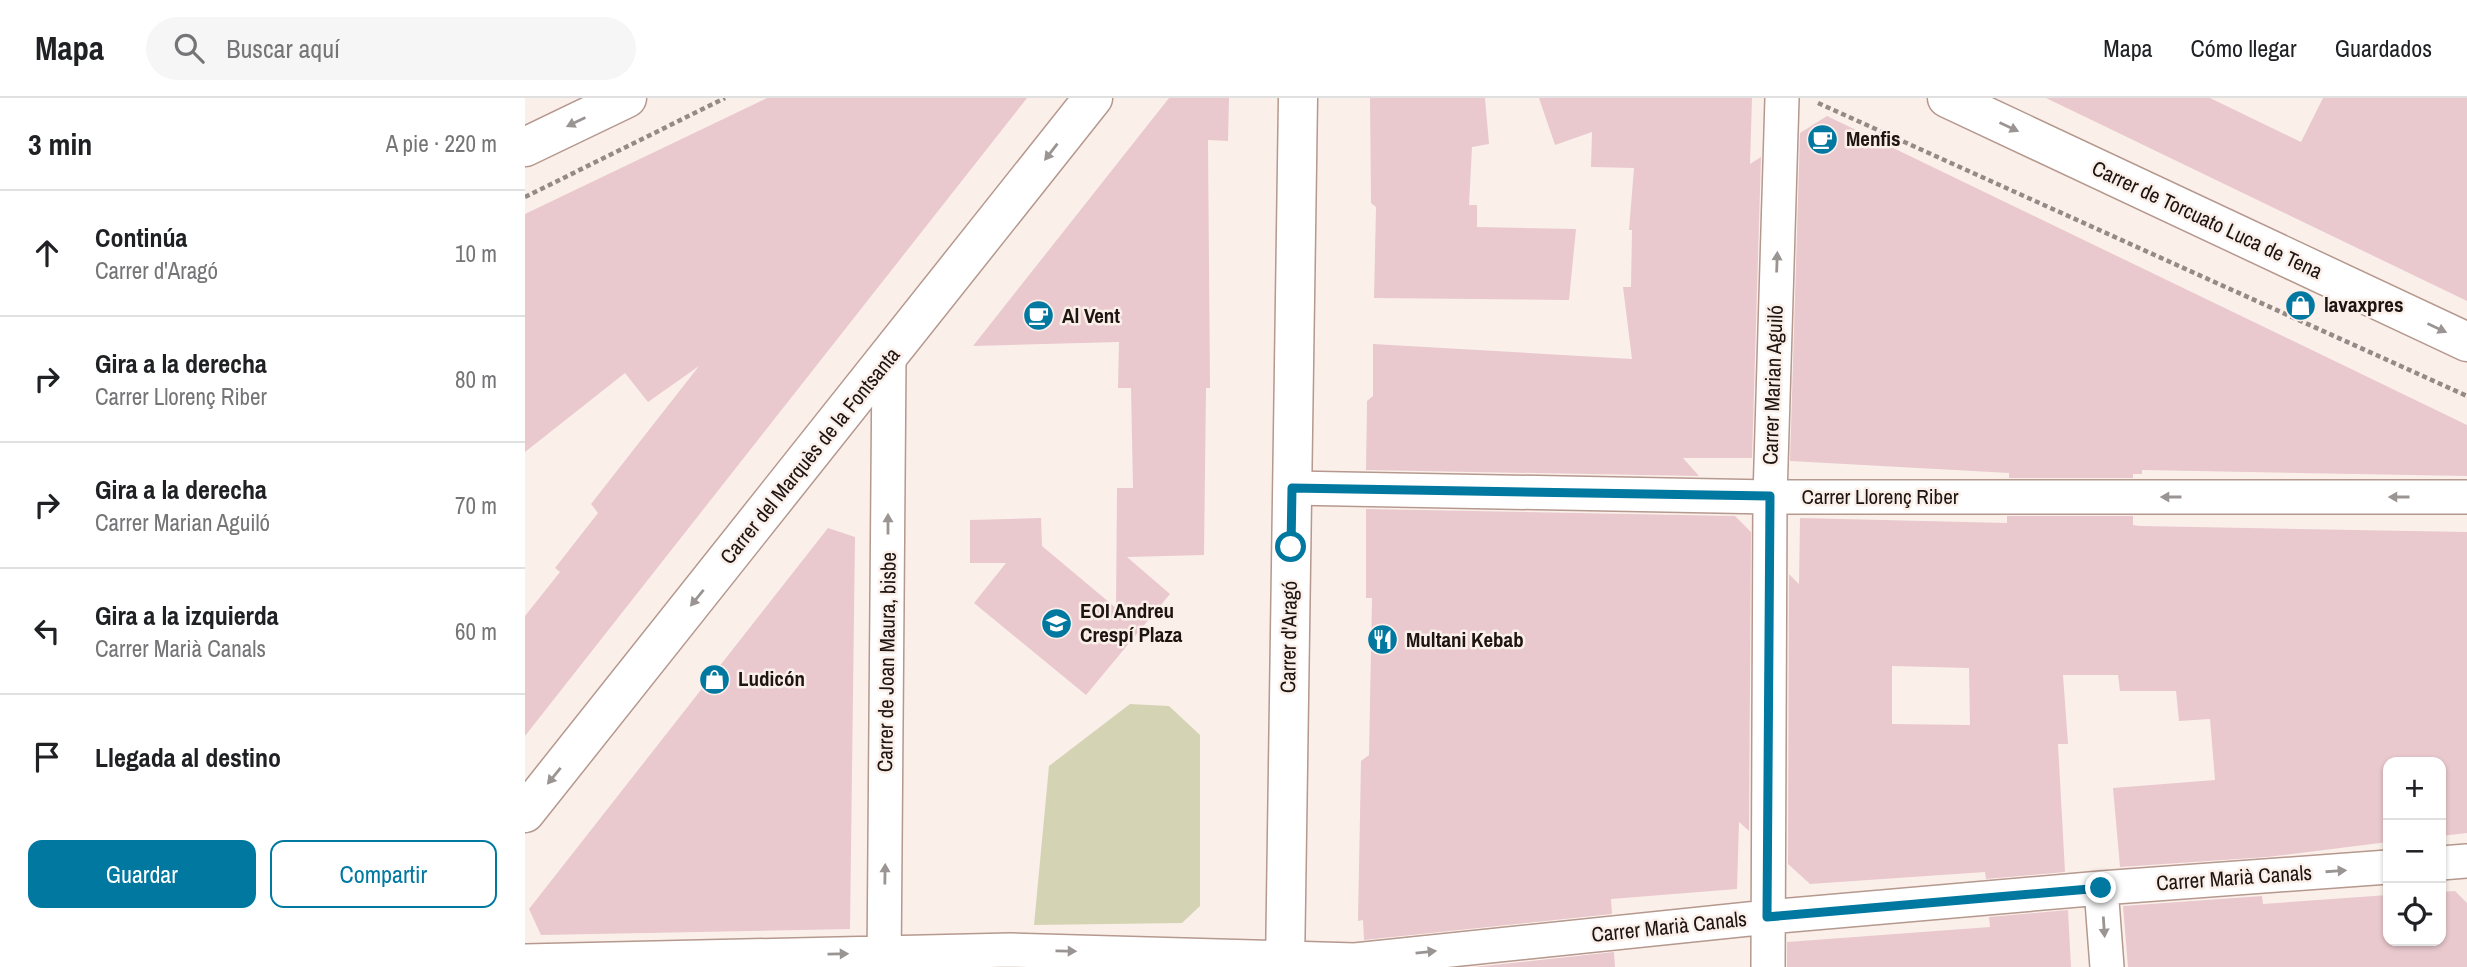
<!DOCTYPE html>
<html lang="es">
<head>
<meta charset="utf-8">
<style>
  body { margin:0; font-family:"Archivo Narrow",sans-serif; background:#f6f6f6; color:#202124 }
  .controls { position:absolute; right:21px; bottom:21px; display:grid; overflow:hidden; border-radius:14px; box-shadow:0 2px 5px #0004 }
  .controls button { width:63px; height:63px; display:grid; place-items:center; padding:0; border:0; border-bottom:2px solid #e0e0e0; background:#fff; color:#202124; font:35px sans-serif }
  .stop { position:absolute; width:21px; height:21px; margin:-16px; border:5px solid #0078a0; border-radius:50%; background:#fff }
  .stop.end { background:#0078a0; border-color:#fff; box-shadow:0 2px 7px #0008 }
  .list { margin:0; padding:0; list-style:none }
  h2 { display:flex; justify-content:space-between; align-items:center; height:91px; margin:0; padding:0 28px; font-size:30px }
  h2 small { font-size:23px; font-weight:400; color:#757577 }
  .list li { display:grid; grid-template-columns:46px 1fr auto; gap:21px; align-items:center; box-sizing:border-box; height:126px; padding:0 28px; border-top:2px solid #e0e0e0 }
  .list b { display:block; font-size:26px; white-space:nowrap }
  .list p { margin:0; font-size:23px; white-space:nowrap; color:#757577 }
  .list em { font-size:23px; font-style:normal; color:#757577 }
  .actions { display:flex; gap:14px; padding:21px 28px }
  .actions a { flex:1; padding:16px 0; border:2px solid #0078a0; border-radius:14px; text-align:center; font-size:24px; color:#0078a0 }
  .actions .main { background:#0078a0; color:#fff }
  .icon { flex:none; width:38px; height:38px; fill:none; stroke:currentColor; stroke-width:2; stroke-linecap:round; stroke-linejoin:round }
  .map { position:relative; flex:none; width:1942px; height:869px; overflow:hidden }
  header { display:flex; align-items:center; gap:42px; box-sizing:border-box; height:98px; padding:0 35px; background:#fff; border-bottom:2px solid #e0e0e0 }
  header strong { font-size:33px }
  nav { display:flex; gap:38px; margin-inline-start:auto; font-size:24px }
  .search { width:490px; height:63px; background:#f6f6f6; display:flex; align-items:center; gap:18px; box-sizing:border-box; padding:0 24px; border-radius:38px; color:#757577; font-size:26px }
  main { display:flex }
  aside { flex:1; background:#fff }
  .map>svg:first-child { display:block }
  .green { fill:#d4d4b4 }
  .building { fill:#e9c9ce; fill-rule:evenodd }
  .lines { fill:none; stroke-linecap:round; stroke-linejoin:round }
  .street-casing { stroke:#b5988e; stroke-width:36 }
  .secondary-casing { stroke:#b5988e; stroke-width:41 }
  .path { stroke:#958a85; stroke-width:4.5; stroke-dasharray:5 3.5; stroke-linecap:butt }
  .street { stroke:#fff; stroke-width:33 }
  .secondary { stroke:#fff; stroke-width:38 }
  .oneway { fill:#9a9593 }
  .route { stroke:#0078a0; stroke-width:9 }
  .labels { text-anchor:middle; stroke-width:5; stroke-linejoin:round; paint-order:stroke }
  .poi-label { font-size:21px; font-weight:bold; fill:#1e1410; stroke:#fbefea; text-anchor:start }
  .street-label { font-size:21px; fill:#1e1410; stroke:#fbefea }
</style>
</head>
<body>
<header>
<strong>Mapa</strong>
<div class="search"><svg class="icon" aria-label="search" viewBox="0 0 24 24"><circle cx="10" cy="10" r="6"/><path d="M15 15l6 6"/></svg>Buscar aquí</div>
<nav><a>Mapa</a><a>Cómo llegar</a><a>Guardados</a></nav>
</header>
<main>
<aside>
<h2>3 min<small>A pie · 220 m</small></h2>
<ul class="list">
<li><svg class="icon" aria-label="ahead" viewBox="0 0 24 24"><path d="M12 20V5M6 11l6-6 6 6"/></svg><div><b>Continúa</b><p>Carrer d'Aragó</p></div><em>10 m</em></li>
<li><svg class="icon" aria-label="right" viewBox="0 0 24 24"><path d="M7 20v-9h11M14 6l5 5-5 5"/></svg><div><b>Gira a la derecha</b><p>Carrer Llorenç Riber</p></div><em>80 m</em></li>
<li><svg class="icon" aria-label="right" viewBox="0 0 24 24"><path d="M7 20v-9h11M14 6l5 5-5 5"/></svg><div><b>Gira a la derecha</b><p>Carrer Marian Aguiló</p></div><em>70 m</em></li>
<li><svg class="icon" aria-label="left" viewBox="0 0 24 24"><path d="M17 20v-9H6M10 6l-5 5 5 5"/></svg><div><b>Gira a la izquierda</b><p>Carrer Marià Canals</p></div><em>60 m</em></li>
<li><svg class="icon" aria-label="arrive" viewBox="0 0 24 24"><path d="M6 21V4h12l-3 4 3 4H6"/></svg><div><b>Llegada al destino</b></div></li>
</ul>
<div class="actions"><a class="main">Guardar</a><a>Compartir</a></div>
</aside>
<div class="map">
<svg width="1942" height="869" viewBox="0 0 1942 869">
  <rect width="100%" height="100%" fill="#fbefea"/>
  <path class="green" d="M605,606L644,608L675,637V808L657,825L509,827L524,668Z"/>
  <path class="building" d="M242,0H502L0,638V518L35,474L30,470L73,415L66,406L174,268L123,304L100,275L0,354V116Z
    M644,0H704L703,43L683,42L685,290H681L679,457L602,459L645,496L561,597L449,505L481,465H445V422L516,420L517,448L591,510L592,390H608L606,290H593L594,244L448,248Z
    M845,0H960L964,46L947,49L944,107H952V129L1051,131L1044,202L849,200L851,109L846,105Z
    M1014,0H1227L1225,66L1236,59L1227,360H1158L1174,378L841,372L842,303L848,298V246L1107,261L1098,189H1106L1107,132H1104L1109,70L1066,69L1067,34L1030,47Z
    M1521,0H1685L1776,44L1798,0H1942V203Z
    M1302,18L1942,327V378L1617,372V376H1608V380H1484V375L1265,363L1275,35Z
    M841,411L1210,418L1226,434L1224,733L1214,724L1212,791L1086,801L1087,816L839,842L838,822L833,823L836,663L844,657L847,500H841Z
    M1482,418H1608V427L1615,428L1942,434V735L1916,738V664H1863V744L1742,759L1595,769L1588,690L1690,682L1685,621L1654,623L1651,593H1595L1593,577H1538L1543,646H1533L1540,774L1461,781L1460,774L1285,786L1263,766L1264,476L1274,486L1275,420L1482,425ZM1367,568L1444,570L1445,627L1367,626Z
    M303,430L330,439L325,831L16,837L4,811Z
    M1930,793L1942,805V869H1603L1598,808L1737,798L1738,806L1863,797V843H1916V794Z
    M1543,812L1546,869H1262V844L1465,829L1464,819Z
    M1089,854L1090,869H949Z"/>
  <g class="lines">
    <defs>
      <path id="street" d="M767,390L1245,399H1942
        M1916,765L1942,763
        M1576,790L1582,869
        M0,863L486,852L830,862L1243,819L1576,790L1863,769
        M359,869L364,260
        M1243,869L1245,399L1257,0"/>
      <path id="secondary" d="M1422,0L1942,244
        M0,49L102,0
        M0,715L568,0
        M760,869L773,0"/>
    </defs>
    <use href="#street" class="street-casing"/>
    <use href="#secondary" class="secondary-casing"/>
    <path class="path" d="M1293,5L1942,298
      M0,99L200,0"/>
    <use href="#street" class="street"/>
    <use href="#secondary" class="secondary"/>
  </g>
  <defs><path id="oneway-solid" d="M-6-.8H1V-3.2L6.5 0L1 3.2V.8H-6Z" transform="scale(1.75)"/></defs>
  <g class="oneway">
    <use href="#oneway-solid" transform="translate(51 24) rotate(154)"/>
    <use href="#oneway-solid" transform="translate(1484 29) rotate(25)"/>
    <use href="#oneway-solid" transform="translate(526 54) rotate(128)"/>
    <use href="#oneway-solid" transform="translate(1252 164) rotate(-88)"/>
    <use href="#oneway-solid" transform="translate(1912 230) rotate(25)"/>
    <use href="#oneway-solid" transform="translate(1646 399) rotate(-180)"/>
    <use href="#oneway-solid" transform="translate(1874 399) rotate(-180)"/>
    <use href="#oneway-solid" transform="translate(363 426) rotate(-90)"/>
    <use href="#oneway-solid" transform="translate(172 500) rotate(129)"/>
    <use href="#oneway-solid" transform="translate(29 678) rotate(129)"/>
    <use href="#oneway-solid" transform="translate(1811 773) rotate(-4)"/>
    <use href="#oneway-solid" transform="translate(360 776) rotate(-89)"/>
    <use href="#oneway-solid" transform="translate(1579 829) rotate(86)"/>
    <use href="#oneway-solid" transform="translate(541 853) rotate(1)"/>
    <use href="#oneway-solid" transform="translate(901 854) rotate(-6)"/>
    <use href="#oneway-solid" transform="translate(313 856) rotate(-1)"/>
  </g>
  <g class="lines">
    <path class="route" d="M766,449L767,390L1245,398L1242,819L1576,790"/>
  </g>
  <defs>
    <symbol id="cafe-disc" viewBox="-11 -11 22 22"><circle r="9.5" fill="#0078a0" stroke="#fbefea"/><path d="M-5.5-4.5H6V0H3Q3 3.5 0 3.5H-2.5Q-5.5 3.5-5.5 0ZM3-3.2v2h1.7v-2ZM-6 4.5H4V6H-6Z" fill="#fff"/></symbol>
    <symbol id="shop-disc" viewBox="-11 -11 22 22"><circle r="9.5" fill="#0078a0" stroke="#fbefea"/><path d="M-5-2.5h2.3a2.7 3.5 0 0 1 5.4 0H5L5.5 6h-11ZM-1.5-2.5h3a1.5 2.3 0 0 0-3 0Z" fill="#fff"/></symbol>
    <symbol id="university-disc" viewBox="-11 -11 22 22"><circle r="9.5" fill="#0078a0" stroke="#fbefea"/><path d="M0-5L7-2L0 1L-7-2ZM-4 1L0 2.5L4 1V4Q0 6-4 4Z" fill="#fff"/></symbol>
    <symbol id="restaurant-disc" viewBox="-11 -11 22 22"><circle r="9.5" fill="#0078a0" stroke="#fbefea"/><path d="M-5-6h1v4h1v-4h1v4h1v-4h1v5L-1.5 .5V6h-2V.5L-5-1ZM5-6V6H3V1.5H1.5Q1.5-4 5-6Z" fill="#fff"/></symbol>
  </defs>
  <g fill-rule="evenodd">
    <use href="#cafe-disc" x="1280" y="24" width="35" height="35"/>
    <use href="#shop-disc" x="1758" y="190" width="35" height="35"/>
    <use href="#cafe-disc" x="496" y="200" width="35" height="35"/>
    <use href="#university-disc" x="514" y="508" width="35" height="35"/>
    <use href="#restaurant-disc" x="840" y="524" width="35" height="35"/>
    <use href="#shop-disc" x="172" y="564" width="35" height="35"/>
  </g>
  <g class="labels">
    <g class="poi-label">
      <text x="1321" y="48">Menfis</text>
      <text x="1799" y="214">lavaxpres</text>
      <text x="537" y="225">Al Vent</text>
      <text x="555" y="520">EOI Andreu<tspan x="555" dy="24">Crespí Plaza</tspan></text>
      <text x="881" y="549">Multani Kebab</text>
      <text x="213" y="588">Ludicón</text>
    </g>
    <g class="street-label">
      <text transform="translate(1682 122) rotate(25)" y="7">Carrer de Torcuato Luca de Tena</text>
      <text transform="translate(1248 287) rotate(-88)" y="7">Carrer Marian Aguiló</text>
      <text transform="translate(285 358) rotate(-51)" y="7">Carrer del Marquès de la Fontsanta</text>
      <text x="1355" y="406">Carrer Llorenç Riber</text>
      <text transform="translate(764 539) rotate(-89)" y="7">Carrer d'Aragó</text>
      <text transform="translate(362 564) rotate(-89)" y="7">Carrer de Joan Maura, bisbe</text>
      <text transform="translate(1709 780) rotate(-4)" y="7">Carrer Marià Canals</text>
      <text transform="translate(1144 829) rotate(-6)" y="7">Carrer Marià Canals</text>
    </g>
  </g>
</svg>
<div class="controls">
<button>+</button>
<button>−</button>
<button><svg class="icon" aria-label="locate" viewBox="0 0 24 24"><circle cx="12" cy="12" r="6"/><path d="M12 2v4M12 18v4M2 12h4M18 12h4"/></svg></button>
</div>
<div class="stop" style="left:766px;top:449px"></div>
<div class="stop end" style="left:1576px;top:790px"></div>
</div>
</main>
</body>
</html>
